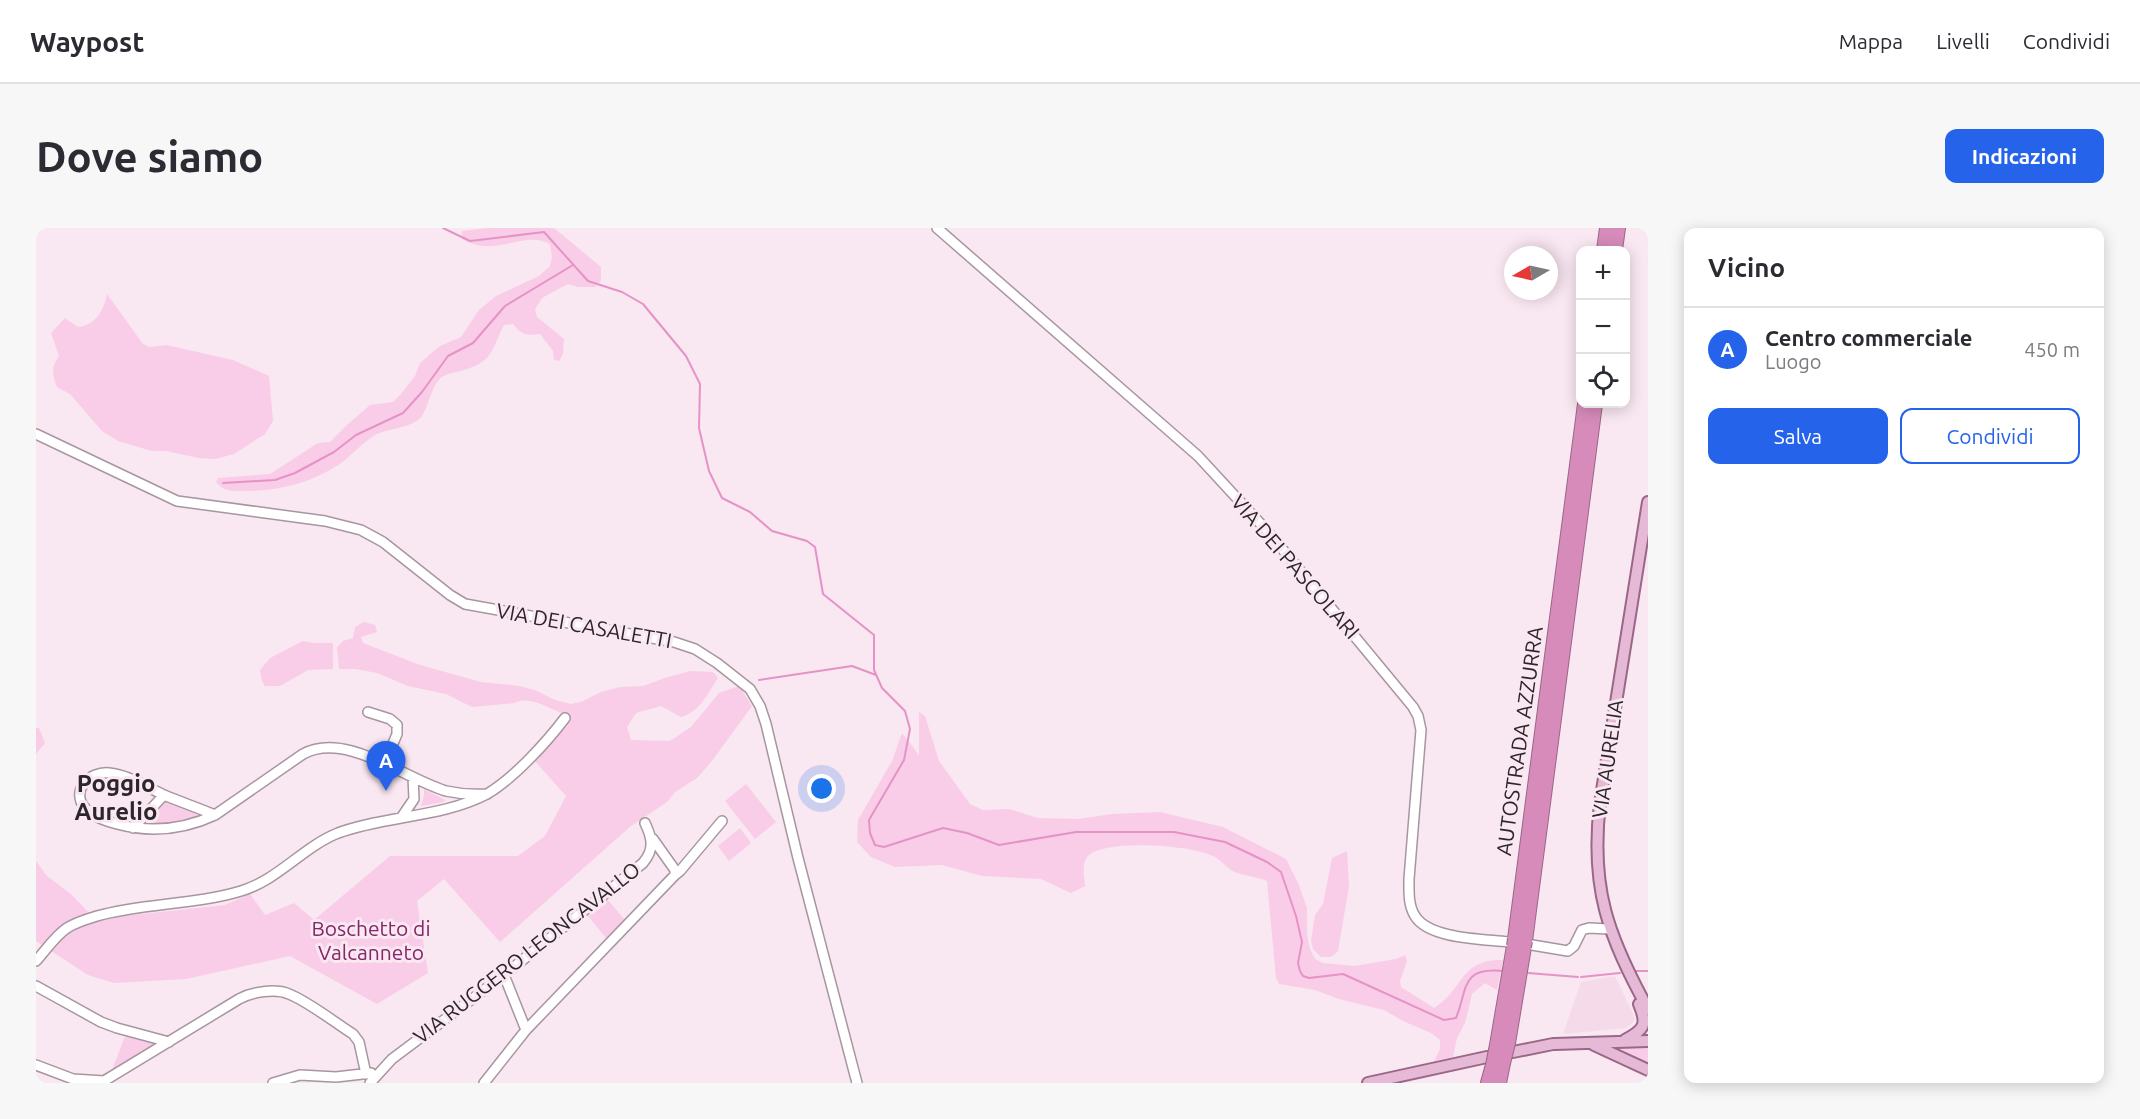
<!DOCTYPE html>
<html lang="it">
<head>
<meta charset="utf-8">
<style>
  body { margin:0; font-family:Ubuntu,sans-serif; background:#f7f7f7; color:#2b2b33 }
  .controls { position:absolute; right:18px; top:18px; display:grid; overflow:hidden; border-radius:12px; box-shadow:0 3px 15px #0003 }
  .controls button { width:54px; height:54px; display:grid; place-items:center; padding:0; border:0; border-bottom:2px solid #e1e1e2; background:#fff; color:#2b2b33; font:30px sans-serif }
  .compass { position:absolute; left:1468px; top:18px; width:54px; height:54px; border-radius:50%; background:#fff; box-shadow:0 3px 15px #0003; rotate:261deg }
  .you { position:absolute; left:786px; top:561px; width:21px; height:21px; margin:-15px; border:4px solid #fff; border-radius:50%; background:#1a73e8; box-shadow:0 0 0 9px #1a73e833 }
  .badge { display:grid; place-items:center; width:39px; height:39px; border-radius:50%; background:#2563eb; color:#fff; font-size:20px; font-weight:700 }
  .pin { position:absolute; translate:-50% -50px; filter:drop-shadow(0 2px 3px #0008) }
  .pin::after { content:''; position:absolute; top:32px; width:21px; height:18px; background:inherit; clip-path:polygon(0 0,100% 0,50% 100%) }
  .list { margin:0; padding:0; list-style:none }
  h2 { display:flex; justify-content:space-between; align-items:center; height:78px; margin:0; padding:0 24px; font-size:26px }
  h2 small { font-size:20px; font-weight:400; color:#7c7c81 }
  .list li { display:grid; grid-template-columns:39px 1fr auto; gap:18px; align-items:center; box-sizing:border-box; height:84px; padding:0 24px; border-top:2px solid #e1e1e2 }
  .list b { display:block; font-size:22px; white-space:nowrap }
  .list p { margin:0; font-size:20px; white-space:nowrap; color:#7c7c81 }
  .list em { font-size:20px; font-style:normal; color:#7c7c81 }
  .actions { display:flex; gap:12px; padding:18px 24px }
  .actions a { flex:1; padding:14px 0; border:2px solid #2563eb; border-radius:12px; text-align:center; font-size:21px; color:#2563eb }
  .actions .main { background:#2563eb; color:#fff }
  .icon { flex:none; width:33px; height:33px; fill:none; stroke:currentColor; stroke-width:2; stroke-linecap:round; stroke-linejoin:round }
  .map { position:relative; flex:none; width:1612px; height:855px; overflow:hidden; border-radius:12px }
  header { display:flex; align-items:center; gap:36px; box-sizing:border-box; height:84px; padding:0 30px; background:#fff; border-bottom:2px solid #e1e1e2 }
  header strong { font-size:28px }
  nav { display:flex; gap:33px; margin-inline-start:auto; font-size:21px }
  .intro { display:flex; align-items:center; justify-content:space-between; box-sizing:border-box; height:144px; padding:0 36px }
  h1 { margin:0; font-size:42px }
  .button { padding:15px 27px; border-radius:12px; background:#2563eb; color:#fff; font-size:21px; font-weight:700 }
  main { display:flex; gap:36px; padding:0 36px }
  aside { flex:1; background:#fff; border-radius:12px; box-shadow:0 3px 15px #0003 }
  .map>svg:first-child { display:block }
  .built { fill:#f5dbea }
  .green { fill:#f9cde7 }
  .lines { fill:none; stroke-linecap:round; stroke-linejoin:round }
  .stream { stroke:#e593c7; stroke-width:2 }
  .minor-casing { stroke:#a796a0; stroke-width:12 }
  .major-casing { stroke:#9a6787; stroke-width:14 }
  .highway-casing { stroke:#9a6787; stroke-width:16 }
  .minor { stroke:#fff; stroke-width:9 }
  .major { stroke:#e6b9d6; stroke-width:10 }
  .highway { stroke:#d68bba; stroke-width:14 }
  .highway-bridge-casing { stroke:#9a6787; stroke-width:16; stroke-linecap:butt }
  .highway-bridge { stroke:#d68bba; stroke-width:14 }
  .labels { text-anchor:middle; stroke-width:6; stroke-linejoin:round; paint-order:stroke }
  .street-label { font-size:21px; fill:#2c2529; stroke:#f9e7f1 }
  .park-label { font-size:21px; fill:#852668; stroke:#f9e7f1 }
  .quarter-label { font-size:24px; font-weight:bold; fill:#2c2529; stroke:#f9e7f1 }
</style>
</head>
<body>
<header>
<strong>Waypost</strong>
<nav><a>Mappa</a><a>Livelli</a><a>Condividi</a></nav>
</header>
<div class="intro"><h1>Dove siamo</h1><a class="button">Indicazioni</a></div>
<main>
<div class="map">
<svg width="1612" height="855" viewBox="0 0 1612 855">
  <rect width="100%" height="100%" fill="#f9e7f1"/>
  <path class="built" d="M1579,748L1599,790L1597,794L1590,800L1527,806L1545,754Z"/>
  <path class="green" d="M452,0H518L565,39V53L559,59H542L532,56L506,70L499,81L501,89L528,111L527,126L523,133L518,132L517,123L504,106C490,108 486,107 477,96L468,97C455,122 458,133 428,142C422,144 412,145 406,149C393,159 393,184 382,192C365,203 351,199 336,209C324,217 315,228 304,236C275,255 243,263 209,263C197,263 188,264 180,254L182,250L234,246L282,215L294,214L311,197L334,177L357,174L365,166L379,148L384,135L404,118L425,109L443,82L460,68L503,48L514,38L516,29L514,16C488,1 457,32 425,10L426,3Z
    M71,66L107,116L114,119L130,117L197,132L233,148L237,193L229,206L198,226L179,231L163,230L130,223H116L82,213L66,203L34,166L21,159C16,146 15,140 23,128L15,105L29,90L42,99C59,97 68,83 71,66Z
    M328,394L339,397L341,404L325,409L327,415L384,437L445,454L484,458L501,463L519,472L535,476L545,474L565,464L584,459L607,458L632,449L655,443L677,444L682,450C672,465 664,484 645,489L625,478L600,485L591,499L595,512L634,513L655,499L683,465L703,458L716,478L676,533L661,550L639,564L631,574L595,598L464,714L408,651L381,673L392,745L341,776L254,728L150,751L78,755L52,747L0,713V633L11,648L36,667L59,691L189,677L214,666L229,687L258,675L278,692L354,628H482L509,608L530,568L497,531L528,486C514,481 493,467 479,475L436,479L410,466L372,458L341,445L320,441H303L301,419L307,413L317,410L319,399Z
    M267,413L278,415H297V441L272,442L244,458H229L226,453L224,442L234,430Z
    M883,484L889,488L903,533L934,576L947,582L973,581L1002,590L1042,591L1076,586L1124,584L1187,599L1250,631L1262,655L1271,680V706L1274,721L1279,731L1287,735L1319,738L1360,731L1369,727L1371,733L1364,753L1365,759L1398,780C1428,762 1423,731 1467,732L1461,762L1449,755L1436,766L1429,795L1421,810L1417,829L1398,833L1404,821V812L1395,805L1367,793L1348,782L1303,771L1279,762L1243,756L1240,750L1231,653C1222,649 1200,646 1195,642C1189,638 1184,631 1177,628C1155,617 1072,611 1053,627C1045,634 1048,648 1049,658L1035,665L1005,651L946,648L906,637L859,639L835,629L821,614L822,592L856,533L866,505L883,527Z
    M0,500H3L9,515L0,526Z
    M710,556L740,594L719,611L689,573Z
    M388,561L409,572L408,574L385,578L388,567Z
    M129,574L160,586L161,588L160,590L135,596H110Z
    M704,600L715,615L693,633L682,618Z
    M1311,623L1313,658L1302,723L1295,729H1285L1277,721L1275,713L1279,687L1287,676L1296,630Z
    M571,671L589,692L570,710L552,688Z
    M90,806L125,815L74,847Z
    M1580,818H1612V839L1581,824Z"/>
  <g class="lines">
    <path class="stream" d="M407,0L434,13L508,4L552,53L586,64L607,76L650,128L664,156L663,200L673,243L686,270L714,284L736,303L771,313L779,319L787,366L838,407V442L846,460L869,483L874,501L868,532L833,592L834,605L839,617L848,619L907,600L931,605L963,617L1040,604H1138L1189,614L1231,634L1245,644L1260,688L1266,714L1262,735L1264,743L1267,748L1273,750L1307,746L1408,792L1420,790C1432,761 1424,739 1467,743
      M187,255L239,252L259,245L298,224L320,207L367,185L386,164L412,128L437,115L469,78L537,37
      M723,452L816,438L840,447
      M1599,743H1612
      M1492,745L1542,749
      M1545,749L1584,745"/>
    <defs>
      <path id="minor" d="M901,0L1162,228L1234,306L1377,479L1382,488L1385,502L1373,651C1373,663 1372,677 1379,688C1393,711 1447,711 1472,714
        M0,206L141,273L289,293L325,302L347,314L414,367L429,376L638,414L659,421L681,435L714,461L724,478L730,496L762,630L821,855
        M332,484L354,491L361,497V506L348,537
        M451,566C478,550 510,515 529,490
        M365,590L378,571L377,549
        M97,600L128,567
        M639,647L644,643L686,593
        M1496,717L1532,723L1538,718L1546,702L1553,700L1573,701
        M0,733C10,722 19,708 31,700C40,694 51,691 61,688C107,675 159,677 205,663C242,652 267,619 302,605C351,587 405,590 451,566C437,567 424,566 410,563C367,550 310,503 267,526L179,587C162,580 145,574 128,567C110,559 93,547 73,545C54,543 34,562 49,580C57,589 70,593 81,596C115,605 147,602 179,587
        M468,747L490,802
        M0,758L65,794L81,800L133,814
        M0,837L37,851L68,853L203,771C216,764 239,760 253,766C273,774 298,794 317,806L323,814L330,846
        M237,855L264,847L300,849L335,845
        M334,855L356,831L468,747L607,635C619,621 616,610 609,595
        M448,855L490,802L639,647V642L617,611"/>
      <path id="major" d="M1612,274L1564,575C1554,660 1572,708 1612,781
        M1589,812C1608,802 1612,797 1603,776
        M1519,816L1612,813
        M1558,817L1612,842
        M1477,824L1517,816
        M1332,855L1451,829"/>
      <path id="highway" d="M1568,22L1571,0
        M1579,22L1582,0
        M1479,711L1549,176
        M1489,713L1559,176
        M1472,815L1488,719
        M1461,817L1478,718
        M1452,855L1457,837
        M1463,855L1467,835"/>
    </defs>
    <use href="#minor" class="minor-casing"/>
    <use href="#major" class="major-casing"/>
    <use href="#highway" class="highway-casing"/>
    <use href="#minor" class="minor"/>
    <use href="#major" class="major"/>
    <use href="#highway" class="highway"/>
    <defs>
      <path id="highway-bridge" d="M1478,718L1479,711
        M1488,719L1489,713
        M1467,835L1472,815
        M1457,837L1461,817"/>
    </defs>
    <use href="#highway-bridge" class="highway-bridge-casing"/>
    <use href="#highway-bridge" class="highway-bridge"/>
  </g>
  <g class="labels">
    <g class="street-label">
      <text transform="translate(1259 339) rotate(49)" y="7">VIA DEI PASCOLARI</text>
      <text transform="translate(548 398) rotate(10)" y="7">VIA DEI CASALETTI</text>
      <text transform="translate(1484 513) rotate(-82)" y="7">AUTOSTRADA AZZURRA</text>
      <text transform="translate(1572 531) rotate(-82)" y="7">VIA AURELIA</text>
      <text transform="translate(491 725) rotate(-38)" y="7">VIA RUGGERO LEONCAVALLO</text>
    </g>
    <g class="park-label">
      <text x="335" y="708">Boschetto di<tspan x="335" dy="24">Valcanneto</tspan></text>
    </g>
    <g class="quarter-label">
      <text x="80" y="564">Poggio<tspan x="80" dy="28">Aurelio</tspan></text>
    </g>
  </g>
</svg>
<div class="controls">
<button>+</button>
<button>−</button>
<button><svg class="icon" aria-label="locate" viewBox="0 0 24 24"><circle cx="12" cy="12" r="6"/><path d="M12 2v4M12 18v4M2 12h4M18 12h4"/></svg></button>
</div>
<svg class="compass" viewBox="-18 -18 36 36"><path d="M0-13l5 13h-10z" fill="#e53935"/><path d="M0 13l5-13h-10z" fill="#7c7c81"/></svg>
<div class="you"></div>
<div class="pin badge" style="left:350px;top:563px">A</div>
</div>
<aside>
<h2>Vicino<small></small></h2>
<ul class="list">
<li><span class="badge">A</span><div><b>Centro commerciale</b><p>Luogo</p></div><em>450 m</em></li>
</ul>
<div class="actions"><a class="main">Salva</a><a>Condividi</a></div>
</aside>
</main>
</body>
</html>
